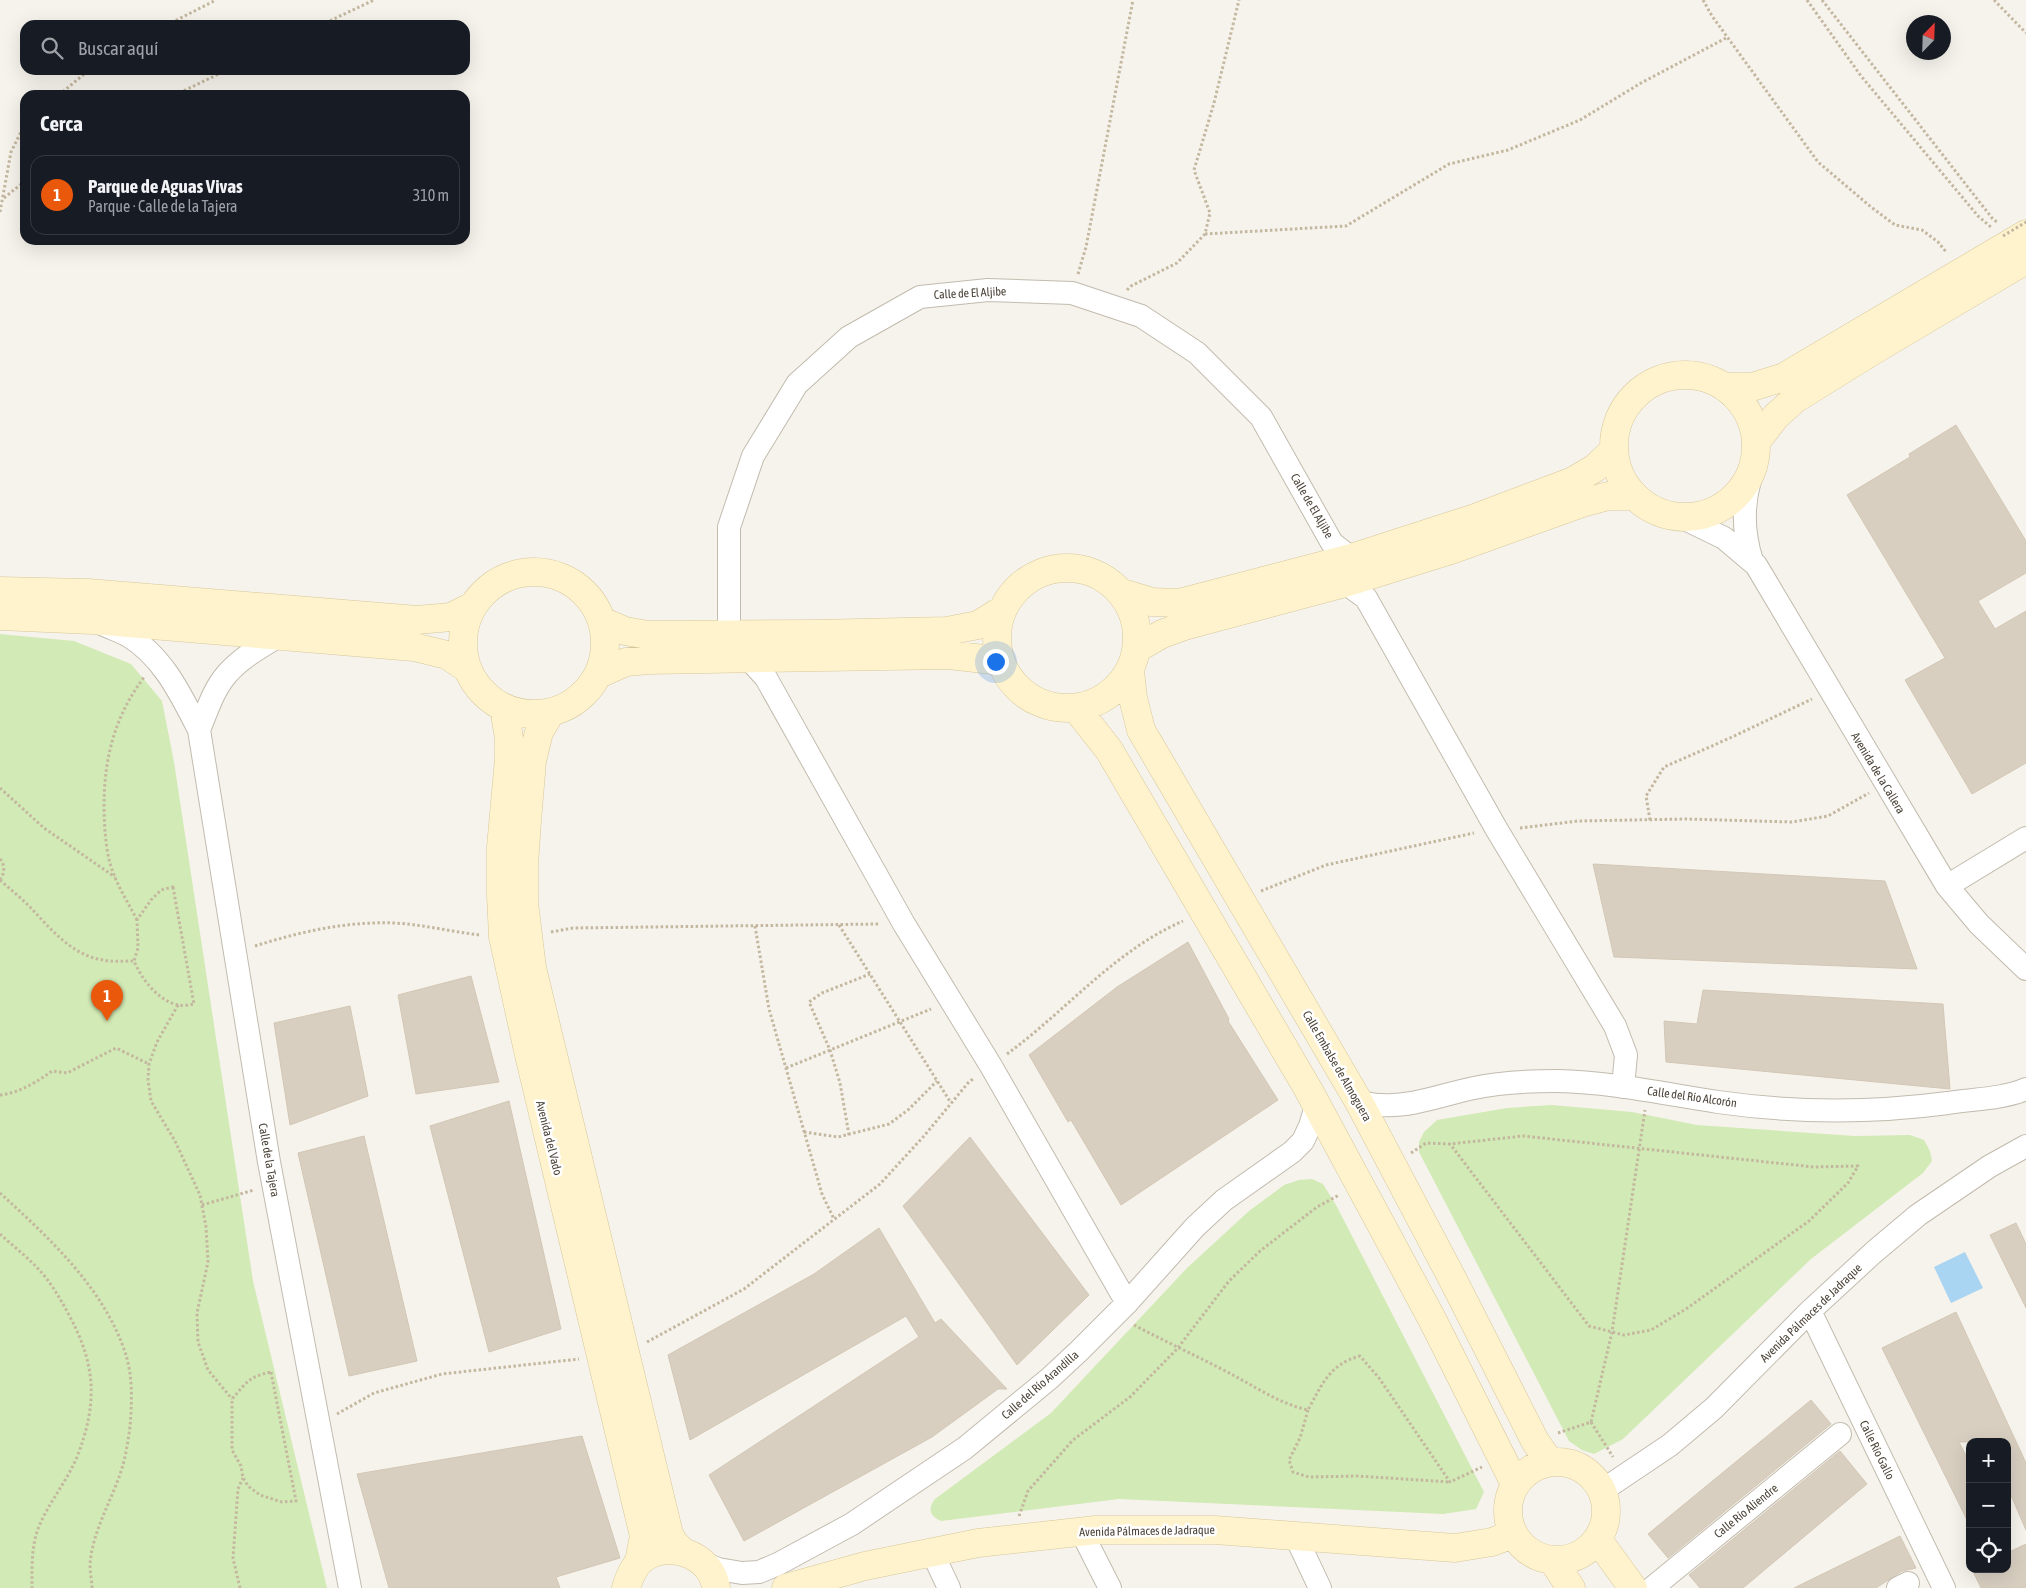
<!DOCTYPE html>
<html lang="es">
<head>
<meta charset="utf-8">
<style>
  body { margin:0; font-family:"Asap Condensed",sans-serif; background:#242831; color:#f1f3f6 }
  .controls { position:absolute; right:15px; bottom:15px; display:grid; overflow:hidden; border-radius:10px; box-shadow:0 5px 20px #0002 }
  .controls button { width:45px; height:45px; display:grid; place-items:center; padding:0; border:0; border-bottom:1px solid #363941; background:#171b24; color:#f1f3f6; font:25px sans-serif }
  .compass { position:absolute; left:1906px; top:15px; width:45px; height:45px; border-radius:50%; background:#171b24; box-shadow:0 5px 20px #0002; rotate:23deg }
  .you { position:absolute; left:995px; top:661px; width:18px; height:18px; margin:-12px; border:4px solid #fff; border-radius:50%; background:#1a73e8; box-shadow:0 0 0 8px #1a73e833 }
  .badge { display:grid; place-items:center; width:32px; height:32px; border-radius:50%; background:#ea580c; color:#fff; font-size:16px; font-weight:700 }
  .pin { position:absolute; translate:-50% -41px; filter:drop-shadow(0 1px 2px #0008) }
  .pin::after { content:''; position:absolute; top:26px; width:18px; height:15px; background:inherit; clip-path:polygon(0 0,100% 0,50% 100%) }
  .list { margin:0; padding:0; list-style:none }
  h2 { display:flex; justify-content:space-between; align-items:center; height:65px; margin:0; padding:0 20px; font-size:21px }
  h2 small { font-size:16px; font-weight:400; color:#9ea1a6 }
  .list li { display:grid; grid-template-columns:32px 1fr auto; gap:15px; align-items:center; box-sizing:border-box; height:80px; margin:0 10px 10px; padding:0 10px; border:1px solid #363941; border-radius:15px }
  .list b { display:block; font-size:19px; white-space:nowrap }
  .list p { margin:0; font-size:16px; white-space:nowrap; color:#9ea1a6 }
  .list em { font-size:16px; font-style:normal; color:#9ea1a6 }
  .icon { flex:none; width:28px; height:28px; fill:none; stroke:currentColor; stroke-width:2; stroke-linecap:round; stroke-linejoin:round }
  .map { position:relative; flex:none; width:2026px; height:1588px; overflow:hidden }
  .search { position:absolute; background:#171b24; box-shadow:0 5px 20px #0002; left:20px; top:20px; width:450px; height:55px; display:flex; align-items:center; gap:12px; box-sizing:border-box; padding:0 18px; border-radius:15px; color:#9ea1a6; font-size:19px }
  .panel { position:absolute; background:#171b24; box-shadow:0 5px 20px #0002; left:20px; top:90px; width:450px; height:155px; border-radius:15px }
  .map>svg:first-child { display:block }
  .green { fill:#d2eab5 }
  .water { fill:#a9d4f2 }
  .building { fill:#d8cfc1; stroke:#d3c7b4 }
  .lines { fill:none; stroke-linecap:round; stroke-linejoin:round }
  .street-casing { stroke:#c2bbae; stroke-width:24 }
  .secondary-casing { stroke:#d6c79b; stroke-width:29 }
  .path { stroke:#c4b79f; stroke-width:3; stroke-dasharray:2.5 2.5; stroke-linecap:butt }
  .street { stroke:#fff; stroke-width:22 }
  .secondary { stroke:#fff3cd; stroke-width:28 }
  .path-bridge { stroke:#c4b79f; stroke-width:3; stroke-dasharray:2.5 2.5; stroke-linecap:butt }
  .labels { text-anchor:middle; stroke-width:5; stroke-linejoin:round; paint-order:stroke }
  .street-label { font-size:12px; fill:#4b4439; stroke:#fff }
</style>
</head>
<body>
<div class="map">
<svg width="2026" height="1588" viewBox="0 0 2026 1588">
  <rect width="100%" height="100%" fill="#f6f3ec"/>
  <path class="green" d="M0,634L74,641L131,664L162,701L174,762L253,1281L327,1588H0Z
    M1552,1105L1632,1112L1697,1125L1855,1136L1910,1135L1924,1140L1930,1151L1932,1161L1923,1173L1811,1259L1623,1439L1594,1454L1582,1450L1569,1441L1419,1152V1142L1424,1132L1437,1120L1507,1108Z
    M1312,1179L1323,1184L1336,1205L1484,1492L1476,1509L1443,1514L1119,1499L941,1521C929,1516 928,1508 935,1499L1051,1413L1187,1268L1249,1211L1284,1185L1299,1180Z"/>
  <path class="water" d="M1965,1252L1983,1288L1951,1303L1934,1267Z"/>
  <path class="building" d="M1956,425L2026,541V573L1978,601L1995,629L2026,611V763L1972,794L1905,680L1945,658L1847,495L1910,457L1909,454Z
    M1593,864L1885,881L1917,969L1614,957Z
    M1188,942L1229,1019L1228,1021L1278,1100L1121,1205L1071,1120L1068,1122L1029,1055L1117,987Z
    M471,976L499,1082L416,1094L398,995Z
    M1703,990L1943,1004L1950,1089L1666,1062L1664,1021L1697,1024Z
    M350,1006L368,1096L290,1125L274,1023Z
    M509,1101L561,1329L489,1352L430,1126Z
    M364,1136L417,1361L349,1376L298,1153Z
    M970,1137L1089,1295L1017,1365L903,1206Z
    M2016,1223L2026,1244V1308L1990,1235Z
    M879,1228L935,1323L941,1319L1007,1389H998L932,1437L744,1541L709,1475L919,1337L906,1316L690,1440L668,1355L814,1274Z
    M1956,1312L2026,1463V1530L2007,1486V1442H1959L1970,1463V1526L1882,1348Z
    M1811,1400L1831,1424L1668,1558L1648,1534Z
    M582,1436L620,1558L556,1577L560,1588H389L357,1474Z
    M1840,1451L1867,1484L1743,1588H1700L1689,1575Z
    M1900,1536L1916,1568L1902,1571L1876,1588H1794Z
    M2026,1544V1588H1981L1972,1569H2007V1553Z"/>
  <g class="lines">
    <defs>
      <path id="street" d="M1750,480C1742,508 1743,533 1752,561
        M1683,518L1724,538L1756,565L1947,886L1979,924L2026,969
        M1345,583L1366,598L1497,830L1615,1026L1626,1055L1623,1087
        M102,624C110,628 119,631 127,635C163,656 181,695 199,730L269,1162L350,1588
        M724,636L729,622V527L753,456L797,384L849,337L920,297L988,290L1072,293L1141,316L1197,353L1261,417L1332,543L1351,558
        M748,658L766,678L904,924L991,1066L1127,1303
        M199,730C207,711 213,690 227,674C241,658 259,648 277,637
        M1947,886L2026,838
        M1359,1102C1367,1103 1374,1105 1382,1105C1413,1107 1444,1094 1474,1088C1501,1082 1530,1081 1557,1081C1611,1082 1665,1094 1718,1102C1794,1113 1872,1113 1948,1103C1973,1099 2003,1099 2026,1089
        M1810,1311L1944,1588
        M1603,1490L1670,1445L1714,1408L1810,1311L1874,1252L1918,1215L1990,1166L2026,1146
        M1081,1531L1110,1588
        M1295,1535L1320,1588
        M932,1552L949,1588
        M701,1562L718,1569L742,1573L759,1572L778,1564L852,1524L965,1448L1050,1378L1079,1351L1127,1303L1195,1227L1224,1200L1292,1152L1303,1141L1310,1126L1316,1106
        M1652,1588L1840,1434
        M1898,1588L1908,1583"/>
      <path id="secondary" d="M1614 446a71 71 0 1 1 142 0a71 71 0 1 1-142 0Z
        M1725,387H1752L1784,377L2026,234
        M1756,442L1776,416L1795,399L1874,350L2026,260
        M997 638a70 70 0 1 1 140 0a70 70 0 1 1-140 0Z
        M463 643a71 71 0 1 1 142 0a71 71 0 1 1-142 0Z
        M0,591L88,593L417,620L451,617L473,606
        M1122,593L1152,602L1179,603L1351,558L1472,519L1573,481L1595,468L1613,451
        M0,616L92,620L414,647L447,655L468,669
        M602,621L625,631L648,635L814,634L947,631L978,625L1002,610
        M1138,648L1162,634L1184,626L1345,583L1448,551L1582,503L1608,496H1634
        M1130,671L1133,698L1141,730L1359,1102L1452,1278L1535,1441L1549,1461
        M599,674L626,662L649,660L949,655L1001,661
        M504,708L509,738V759L501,847V895L503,937L529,1055L644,1536L639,1562
        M1076,708L1109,750L1308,1089L1432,1319L1515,1484
        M551,712L539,732L532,761L527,821L524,865V903L532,968L669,1534L674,1543L682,1551
        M1508 1511a49 49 0 1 1 98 0a49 49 0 1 1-98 0Z
        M1598,1540L1633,1588
        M1553,1561L1571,1588
        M626,1588C629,1578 633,1568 640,1561C666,1538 712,1554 716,1588
        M786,1588L865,1566L978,1543L1096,1530H1215L1455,1548L1492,1542L1513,1534"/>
    </defs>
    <use href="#street" class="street-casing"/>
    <use href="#secondary" class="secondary-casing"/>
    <path class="path" d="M1703,0L1712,16L1818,162L1871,207L1895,225L1922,230L1938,242L1947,253
      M1807,0L1861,76L1978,216L1992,228
      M1822,0L1992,218L1998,223
      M1994,0L2026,33
      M167,25L216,0
      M321,25L374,0
      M59,95L89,70
      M175,95L227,70
      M4,198L25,181
      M0,212L11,152L25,124
      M1205,234L1346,226L1449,164L1508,150L1580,120L1641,83L1728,37
      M1078,274L1086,247L1133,0
      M1127,290L1131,286L1177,263L1205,234L1210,213L1194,170L1214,103L1239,0
      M0,788L44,828L115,877
      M1650,820L1646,796L1664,767L1730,738L1812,699
      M1520,828L1578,821L1687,819L1792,822L1828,816L1869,793
      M0,859C5,865 5,873 0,880
      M0,880C10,889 20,897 29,906C50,928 71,955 103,960C113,962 124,961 134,961
      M173,887L194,1004C189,1005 183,1006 178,1005C158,1001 141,978 134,961L138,948L137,920L151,900L161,890Z
      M1261,891L1326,865L1474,833
      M137,920C129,904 119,889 113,872C108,860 106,844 105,831C101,774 109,723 145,676
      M839,925L951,1103
      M755,926L769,1009L822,1194L834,1219
      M551,932L573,928L879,924
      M255,946C293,934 334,924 374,923C410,921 445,931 480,935
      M178,1005L157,1042L149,1064L148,1080L151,1101L175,1141L200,1195L206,1227L208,1262L197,1313L198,1342L208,1370L232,1399
      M1007,1054C1066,1011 1114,951 1183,921
      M786,1068L931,1009
      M0,1095C19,1093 37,1082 52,1071L67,1073L116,1048L149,1064
      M804,1132L838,1137L889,1124L908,1110L937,1081
      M849,1135L840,1083L830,1050L809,1002L822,993L870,974
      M1411,1153L1426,1143L1450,1144L1523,1136L1814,1167L1858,1166L1848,1183L1809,1221L1686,1309L1651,1330L1624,1335L1589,1326L1450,1144
      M0,1193C49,1238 103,1287 125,1352C133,1375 132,1403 130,1427C128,1441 126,1455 122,1468C112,1501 92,1531 90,1565C90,1573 92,1581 92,1588
      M202,1205L254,1190
      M0,1234C14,1247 30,1259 42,1273C53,1286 61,1300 69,1315C96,1365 98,1403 77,1457C67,1481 50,1501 40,1524C31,1544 32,1567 32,1588
      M1134,1325C1166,1342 1199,1357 1231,1374C1256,1387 1280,1404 1308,1410C1322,1384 1330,1364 1360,1356L1379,1378L1450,1482L1482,1467
      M647,1342L744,1289L880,1184L924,1136L968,1083L974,1078
      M271,1372L296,1501L282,1502L260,1495L248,1486L243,1478L241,1466L232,1450V1399C247,1382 248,1377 271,1372Z
      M1308,1410L1300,1438L1289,1460L1293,1472L1309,1477L1357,1476L1450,1482
      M337,1414L374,1393L442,1374L579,1359
      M1591,1422L1613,1457
      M1558,1433L1591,1422L1612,1332L1645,1110
      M1019,1516L1028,1491L1073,1440L1130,1397L1177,1349L1229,1281L1260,1251L1317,1207L1339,1195
      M240,1588L233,1558L238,1489L243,1478"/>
    <use href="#street" class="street"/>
    <use href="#secondary" class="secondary"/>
    <path class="path-bridge" d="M2003,236L2026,222"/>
  </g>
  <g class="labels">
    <g class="street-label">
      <text transform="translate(970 293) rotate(-3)" y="4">Calle de El Aljibe</text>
      <text transform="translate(1312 506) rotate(60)" y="4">Calle de El Aljibe</text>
      <text transform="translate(1878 773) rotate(59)" y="4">Avenida de la Callera</text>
      <text transform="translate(1337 1066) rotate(60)" y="4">Calle Embalse de Almoguera</text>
      <text transform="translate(1692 1097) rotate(8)" y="4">Calle del Río Alcorón</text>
      <text transform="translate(549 1138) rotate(76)" y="4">Avenida del Vado</text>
      <text transform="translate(269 1160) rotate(80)" y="4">Calle de la Tajera</text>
      <text transform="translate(1811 1313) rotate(-44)" y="4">Avenida Pálmaces de Jadraque</text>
      <text transform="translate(1040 1385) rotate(-41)" y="4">Calle del Río Arandilla</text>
      <text transform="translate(1877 1450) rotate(64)" y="4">Calle Río Gallo</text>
      <text transform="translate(1746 1511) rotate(-39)" y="4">Calle Río Aliendre</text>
      <text transform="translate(1147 1531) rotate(-1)" y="4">Avenida Pálmaces de Jadraque</text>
    </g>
  </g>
</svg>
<div class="controls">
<button>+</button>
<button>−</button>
<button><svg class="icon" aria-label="locate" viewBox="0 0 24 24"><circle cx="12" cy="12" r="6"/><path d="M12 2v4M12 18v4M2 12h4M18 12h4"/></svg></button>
</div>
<svg class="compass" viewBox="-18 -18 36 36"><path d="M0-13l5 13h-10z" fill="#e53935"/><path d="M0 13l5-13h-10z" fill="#9ea1a6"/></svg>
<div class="you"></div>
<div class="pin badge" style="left:107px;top:1021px">1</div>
<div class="search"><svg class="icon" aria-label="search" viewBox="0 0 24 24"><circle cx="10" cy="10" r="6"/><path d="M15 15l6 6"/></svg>Buscar aquí</div>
<section class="panel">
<h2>Cerca<small></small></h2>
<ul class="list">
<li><span class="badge">1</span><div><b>Parque de Aguas Vivas</b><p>Parque · Calle de la Tajera</p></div><em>310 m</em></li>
</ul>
</section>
</div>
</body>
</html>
